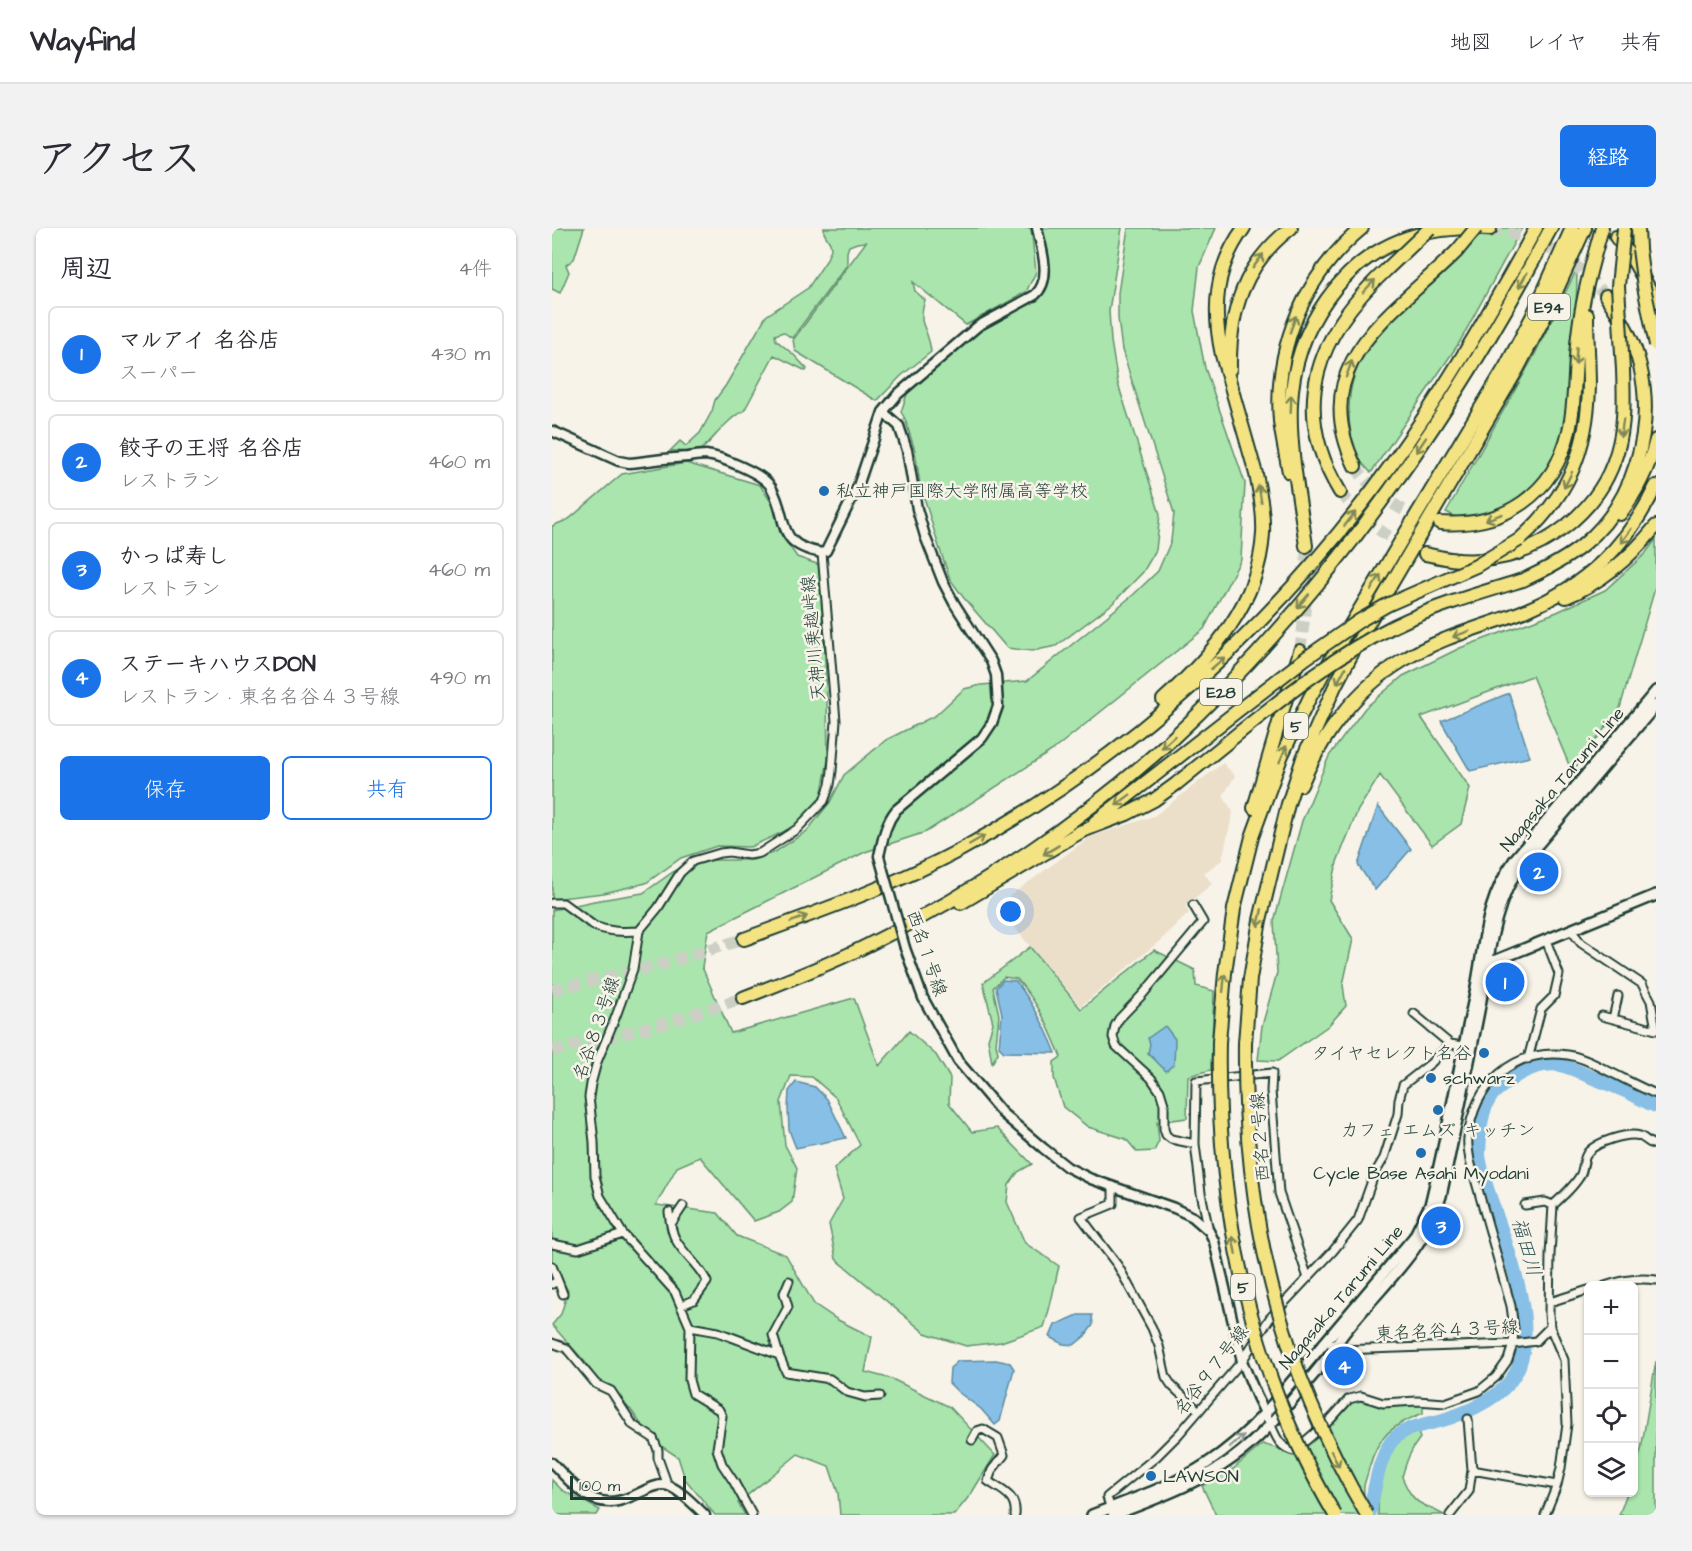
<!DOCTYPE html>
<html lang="ja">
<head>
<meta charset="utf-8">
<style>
  body { margin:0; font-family:"Architects Daughter","Klee One",sans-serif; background:#f2f2f3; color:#2b2b33 }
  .controls { position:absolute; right:18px; bottom:18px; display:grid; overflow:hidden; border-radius:9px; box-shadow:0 2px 4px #0004 }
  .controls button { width:54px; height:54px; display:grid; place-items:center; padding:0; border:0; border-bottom:2px solid #e1e1e2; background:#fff; color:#2b2b33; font:30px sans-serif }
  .scale { position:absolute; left:18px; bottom:15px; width:116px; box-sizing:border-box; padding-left:6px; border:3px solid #1f3d34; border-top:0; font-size:16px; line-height:21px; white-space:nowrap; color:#1f3d34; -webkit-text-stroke:4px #f7f3e8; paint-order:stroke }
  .you { position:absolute; left:459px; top:684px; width:21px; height:21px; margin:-15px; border:4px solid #fff; border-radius:50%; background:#1a73e8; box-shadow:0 0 0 9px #1a73e833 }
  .badge { display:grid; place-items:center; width:39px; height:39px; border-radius:50%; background:#1a73e8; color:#fff; font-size:20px; font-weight:700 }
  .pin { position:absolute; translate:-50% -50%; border:3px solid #fff; box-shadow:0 2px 6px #0006 }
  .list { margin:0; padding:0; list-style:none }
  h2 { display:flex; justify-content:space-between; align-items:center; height:78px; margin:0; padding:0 24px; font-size:26px }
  h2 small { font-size:20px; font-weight:400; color:#7c7c81 }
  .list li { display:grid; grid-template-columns:39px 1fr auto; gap:18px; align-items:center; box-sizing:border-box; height:96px; margin:0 12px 12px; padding:0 12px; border:2px solid #e1e1e2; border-radius:9px }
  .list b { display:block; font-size:22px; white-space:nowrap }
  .list p { margin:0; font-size:20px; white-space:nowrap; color:#7c7c81 }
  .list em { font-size:20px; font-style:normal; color:#7c7c81 }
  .actions { display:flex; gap:12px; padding:18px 24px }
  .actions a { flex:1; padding:14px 0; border:2px solid #1a73e8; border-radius:9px; text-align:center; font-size:21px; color:#1a73e8 }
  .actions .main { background:#1a73e8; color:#fff }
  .icon { flex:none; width:33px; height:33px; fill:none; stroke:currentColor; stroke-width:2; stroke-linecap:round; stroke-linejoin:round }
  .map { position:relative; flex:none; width:1104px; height:1287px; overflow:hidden; border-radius:9px }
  header { display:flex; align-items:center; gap:36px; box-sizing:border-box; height:84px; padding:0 30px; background:#fff; border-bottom:2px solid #e1e1e2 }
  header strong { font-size:28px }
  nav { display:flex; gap:33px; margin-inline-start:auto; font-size:21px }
  .intro { display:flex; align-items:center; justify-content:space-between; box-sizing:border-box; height:144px; padding:0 36px }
  h1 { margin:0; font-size:42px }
  .button { padding:15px 27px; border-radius:9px; background:#1a73e8; color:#fff; font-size:21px; font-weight:700 }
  main { display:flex; gap:36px; padding:0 36px }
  aside { flex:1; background:#fff; border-radius:9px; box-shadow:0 2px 4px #0004 }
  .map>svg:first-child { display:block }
  .built { fill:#ebdfca }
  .green { fill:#a9e5ac; stroke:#649170; stroke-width:1.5 }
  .water { fill:#87bfe6; stroke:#5d8b9f; stroke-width:1.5 }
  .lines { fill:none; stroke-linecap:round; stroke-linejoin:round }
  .river { stroke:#87bfe6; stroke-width:14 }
  .motorway-tunnel { stroke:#cccfc4; stroke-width:12; stroke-dasharray:12 6; stroke-linecap:butt }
  .minor-casing { stroke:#1f3d34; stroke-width:11 }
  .tertiary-casing { stroke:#1f3d34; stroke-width:13 }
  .secondary-casing { stroke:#1f3d34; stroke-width:14 }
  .motorway-casing { stroke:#1f3d34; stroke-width:16 }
  .minor { stroke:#f7f3e8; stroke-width:7 }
  .tertiary { stroke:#f7f3e8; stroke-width:8 }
  .secondary { stroke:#f7f3e8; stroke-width:9 }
  .motorway { stroke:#f4e382; stroke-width:12 }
  .tertiary-bridge-casing { stroke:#1f3d34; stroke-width:13; stroke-linecap:butt }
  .motorway-bridge-casing { stroke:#1f3d34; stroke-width:16; stroke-linecap:butt }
  .tertiary-bridge { stroke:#f7f3e8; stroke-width:8 }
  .motorway-bridge { stroke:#f4e382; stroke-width:12 }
  .oneway { stroke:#7f8857 }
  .oneway2 { stroke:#8b988e }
  .poi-dot { fill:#1f6fb2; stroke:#f7f3e8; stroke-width:2 }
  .labels { text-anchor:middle; stroke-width:5; stroke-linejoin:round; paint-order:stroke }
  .shield { fill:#f7f3e8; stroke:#60746a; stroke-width:1.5 }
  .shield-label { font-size:16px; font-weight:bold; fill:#1f3d34 }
  .poi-label { font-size:18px; fill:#1f3d34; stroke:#f7f3e8; text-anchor:start }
  .street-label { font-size:18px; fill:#1f3d34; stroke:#f7f3e8 }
  .water-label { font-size:20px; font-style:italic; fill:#345758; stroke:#f7f3e8 }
</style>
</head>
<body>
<header>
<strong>Wayfind</strong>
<nav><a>地図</a><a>レイヤ</a><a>共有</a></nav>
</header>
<div class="intro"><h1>アクセス</h1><a class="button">経路</a></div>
<main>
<aside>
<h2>周辺<small>4件</small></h2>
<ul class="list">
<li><span class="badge">1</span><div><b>マルアイ 名谷店</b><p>スーパー</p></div><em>430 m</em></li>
<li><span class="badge">2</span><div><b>餃子の王将 名谷店</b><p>レストラン</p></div><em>460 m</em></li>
<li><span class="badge">3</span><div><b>かっぱ寿し</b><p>レストラン</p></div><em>460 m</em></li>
<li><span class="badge">4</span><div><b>ステーキハウスDON</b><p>レストラン · 東名名谷４３号線</p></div><em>490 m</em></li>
</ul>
<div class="actions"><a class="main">保存</a><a>共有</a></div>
</aside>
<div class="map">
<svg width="1104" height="1287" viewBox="0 0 1104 1287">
  <rect width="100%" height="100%" fill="#f7f3e8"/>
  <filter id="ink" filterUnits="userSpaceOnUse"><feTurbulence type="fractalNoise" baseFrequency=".0167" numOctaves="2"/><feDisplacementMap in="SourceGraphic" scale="12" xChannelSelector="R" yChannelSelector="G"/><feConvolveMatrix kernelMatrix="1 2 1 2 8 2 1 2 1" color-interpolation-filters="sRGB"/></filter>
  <g filter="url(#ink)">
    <path class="built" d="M671,535L683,548L671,568L681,584L670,632L652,645L660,656L633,678L637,685L611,710L529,778L456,692L448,675L538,609L602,588Z"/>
    <path class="green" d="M0,0H32L22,31L14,37L17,44L8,65L0,61Z
      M272,0H479L484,44L474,64L414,97L361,54L363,63L373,72C371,79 368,89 371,96C375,107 378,112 379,124L349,148L325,173L243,123L241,112L314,14L305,15L297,18L295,24V37L240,110L231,104L223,107L224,112L242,127L255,141L254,143L222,127L192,183C173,190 153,225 142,225C134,225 127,222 118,223L128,213L134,218L148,205L160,183L163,172L174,157L214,88L256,60L274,33L279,21L278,15L272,5Z
      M489,0H570L557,83L559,113L566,156L608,286L604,322L591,344L560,376L504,418L480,423L455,420L411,369L398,351L387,319L368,256L363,223L353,191L349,184L355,166L399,125L432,100L488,69L496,55L497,41Z
      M576,0H664L647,39L642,83L653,140L693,255L689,331L652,401L501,522L374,604L313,624L156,703L150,739L179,805L302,770L327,838L357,803L384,827L398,850L397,875L420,904L445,900L480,936L466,944L457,957L455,974L473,1015L507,1038C502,1058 499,1079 492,1099L449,1114L414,1118L373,1105L284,1031L277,996L291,971L282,941L308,917L284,870L260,849L239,848L229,874L233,917L245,940L240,974L227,984L202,993L148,929L125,939L104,977L166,985L185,1008L234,1027L262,1076L286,1092L320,1109L313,1144L340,1151L398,1179L443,1227L419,1266L402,1287H288L286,1265L277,1238L246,1226L186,1275L193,1287H163L133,1251L126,1229L100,1212L79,1182L47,1155L33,1134L0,1097L9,1086L16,1063L4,1040L0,1042V682L42,673L91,665L138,632H201L223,624L255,603L278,574L292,547L334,512L384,487L412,461L429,457L475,453L581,367L606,343L619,313L622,285L570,122L566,90V65Z
      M941,0H970L907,115L819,245C815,240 808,234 805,227C798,213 797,197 797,182C797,110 859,79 904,34C911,26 917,16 924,8L940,9Z
      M1025,41C1025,70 1023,99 1020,128C1015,189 1011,257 946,283C935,287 922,293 910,291C905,291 899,286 894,284L981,130Z
      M134,235L208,257L221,277L228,305L245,329L268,337L275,470L276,532L269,569L244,598L198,619L165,618L129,630L94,655L52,665L0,671V298L17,291L70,246Z
      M1104,311V357L1068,480L1020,544L980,448L869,489L918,560L909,596L880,617L828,547L806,582L785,634L777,672L801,711L791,757L794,778L776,798L726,833L706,832L710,798L725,745L722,693L750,593L777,528L813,480L851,448L908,420L1005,384L1053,362L1093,326Z
      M478,719L529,781L602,722L643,742L644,758L662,763L659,842L636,848L635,890L605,894L607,913L602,923L585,924L574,911L536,899L511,879L502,850V834L509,829C496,797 488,778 465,751L452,749L441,760L447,787L444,816L446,825L440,835L436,811L441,795L431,755Z
      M1104,1133V1287H1067L1075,1265L1082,1264V1244L1089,1222Z
      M808,1171L831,1176H871V1185C841,1197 826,1207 817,1240C816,1246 813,1252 812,1258C811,1268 814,1277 812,1287H663V1285L650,1258L681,1241L711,1216L744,1227L782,1194L801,1173Z
      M865,1202L868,1210C858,1222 854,1235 850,1249C854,1258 860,1272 870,1276C877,1280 885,1283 892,1287H826C826,1268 828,1233 841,1218C847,1212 857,1207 865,1202Z
      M0,1252L10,1262L48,1282L45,1287H0Z"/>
    <path class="water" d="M957,465L978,529L918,543L889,493Z
      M826,578L859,621L823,662L806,637Z
      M451,752L464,753C482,777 493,797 504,825L452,824L447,819L450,786L444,760Z
      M613,798L623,811L622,836L614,843L596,825L598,816L596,810Z
      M244,854L263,859L275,871L294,910L244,920L237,902L236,880L237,863Z
      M526,1087H540L541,1097L533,1108L522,1117L511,1116L498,1109L503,1097Z
      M444,1132L458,1135L462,1141L448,1193L443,1197L429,1181L406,1164L397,1155L398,1140L406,1133Z"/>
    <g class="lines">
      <path class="river" d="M817,1287C822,1265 826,1232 839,1214C852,1197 878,1197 897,1190C924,1181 956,1166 967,1138C985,1092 955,1020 940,975C935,960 929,944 927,927C927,920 928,912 928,905C929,891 932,878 940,867C945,861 952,857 958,852C971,842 991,834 1008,837C1017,839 1026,843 1034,847C1049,853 1065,859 1080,866C1088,870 1096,875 1104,878"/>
      <path class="motorway-tunnel" d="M938,1C988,10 1021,29 1054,68
        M803,238C821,264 843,281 873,291
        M788,264C813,294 836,312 873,326
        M748,423C753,388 756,354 754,318
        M0,762L104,738L192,711
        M0,823L114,795L191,770"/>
      <defs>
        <path id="minor" d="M0,675H11L42,698C57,704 71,704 87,703L106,680L128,645L141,633L168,625L177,624L197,627L208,625L245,601L272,573L278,557L280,543L284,493L270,325
          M641,677L651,694L591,766L567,791L563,798L561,809L564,818L599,850L608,863L612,876V901L614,907L619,911L643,916
          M1019,702L1029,715L1090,756L1099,773L1104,802
          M87,703L81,741L64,788L45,834L39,856L37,869L42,914L43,948L48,968L71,1006L123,1064L138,1099L166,1104L227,1127L234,1144L278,1151L295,1164L313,1169L328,1168
          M862,786L898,816
          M1050,788L1104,802
          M1061,791L1066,768
          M976,831L989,781L1002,768L1007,746L994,712
          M561,958V976L529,989L566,1038L600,1100L607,1118L614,1149L620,1158L647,1183
          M973,977L993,974L1001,977
          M117,984C118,993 119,1004 124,1012C132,1027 148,1038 155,1054L142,1072L130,1077
          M119,996L131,978
          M657,1003L649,965L643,916L644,853L720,845L719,863L727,965L756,1050
          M0,1016L26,1021L71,1006
          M0,1038L6,1053
          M0,1056L6,1053L11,1066
          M1053,1058C1070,1052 1086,1049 1104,1052
          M998,1074L1036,1062
          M138,1099L137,1152L141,1166L167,1182L170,1188L165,1221L170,1236L182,1254L200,1287
          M0,1115L14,1120L44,1156L59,1163L81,1197L101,1210L106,1222V1230L116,1258
          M779,1116L788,1122L961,1116L984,1113L998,1099
          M227,1127L221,1107L236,1079L232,1065L237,1053
          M719,1197C724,1209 728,1220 742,1223L779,1191L797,1171L809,1168L831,1175L865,1173L893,1175L927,1163L944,1149L956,1132L961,1116L962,1100L959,1078L918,933C917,925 915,917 916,910C922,856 961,820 1016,827C1030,829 1043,836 1054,842C1071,850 1087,859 1104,866
          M420,1212L425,1203L431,1201L446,1210L452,1227L440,1242L436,1253C450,1263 465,1267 463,1287
          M920,1242L1005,1257
          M560,1285L555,1269L604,1229L627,1206L690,1133L718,1090L781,1023L806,992L822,947L832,930L846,886L847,872L851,857L879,835L898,816L917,819
          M898,1287L917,1263L920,1242L916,1191
          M993,1287L1005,1257L1009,1240L1015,1196L1012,1132L998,1099L997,1086L998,1027L1001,977C1010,969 1023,958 1029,946C1032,939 1031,930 1036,924C1045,914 1075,904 1088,908C1094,911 1097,916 1104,917"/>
        <path id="tertiary" d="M0,203L67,233L77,235C97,233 116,230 136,229C142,228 149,227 154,227C170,229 212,246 219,259C238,292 221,316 270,325L274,323L306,258L331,184L346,166L426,98L483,67C501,51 489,20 485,0
          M327,628C331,611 333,596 344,582L430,510L440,495L446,478L444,447L439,433L402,375L391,354L373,308L365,281L355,222L347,198L331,184
          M353,720L371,770L406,833L450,885L491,920L515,939L539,951L622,980L641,989L657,1003L662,1013L690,1133L705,1169L719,1197
          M0,1235C12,1247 26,1264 42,1271C73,1284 97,1251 117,1258C131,1264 142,1277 153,1287"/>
        <path id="secondary" d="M933,734L945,732L1104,667
          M540,1287C578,1272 619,1259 654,1236C676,1222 695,1205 713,1185L862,1009L878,977C895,907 908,836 923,765C933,715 932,675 963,631L1104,463
          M562,1287C602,1271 646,1256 681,1230C706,1212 726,1189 745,1166C755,1154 765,1143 774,1131C781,1122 786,1113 793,1104C827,1060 873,1023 889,968C902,906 915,845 927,783C937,733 939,678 970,635L1104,477"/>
        <path id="motorway" d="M917,0L938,1
          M1086,0L1087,21
          M1064,9L1080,30L1104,73
          M678,141C677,83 692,36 739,0
          M803,238C753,134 842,86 905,23
          M737,244C734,227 730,210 728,193C722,119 753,47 810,0
          M788,264C736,178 766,105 834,42
          M1068,286C1085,264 1097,239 1104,212
          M888,295C952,300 1002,266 1017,203C1024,172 1022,139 1026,107C1030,71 1040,35 1050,0
          M967,312C1016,269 1036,222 1037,157C1037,134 1035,110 1035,87
          M754,318C748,273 737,222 739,176C742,101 790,28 864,7C881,2 897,1 914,0
          M873,326C891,330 909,334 928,332C989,329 1048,283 1065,224C1073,197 1072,170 1071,142
          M971,352C993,342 1013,332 1031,317C1082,275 1103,201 1088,138C1082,112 1069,89 1054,68
          M1014,369C1051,354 1079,329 1104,298
          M611,472C660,427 707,375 711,306C712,285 708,266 704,246L670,127C660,81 663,39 692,0
          M749,557C770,507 804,461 850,433C888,409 932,399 972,383C1034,358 1075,318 1104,258
          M702,580L748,423
          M543,594L684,484
          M409,675L530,603L575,586L602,572L624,556L688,504
          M192,711C266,684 341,658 410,621C582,527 731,389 844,230C896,157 941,79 984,0
          M191,770C234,753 277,737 318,716C426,663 533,591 621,510C777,366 900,187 999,0
          M667,814L673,745L682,681L700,609L730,527L757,471L790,411L954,138L980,89L1020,0
          M693,815L698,751L708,692L736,576L751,530L783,458L814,399L966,140L992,90L1033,0"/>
      </defs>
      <use href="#minor" class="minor-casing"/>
      <use href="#tertiary" class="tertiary-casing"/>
      <use href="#secondary" class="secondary-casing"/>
      <use href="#motorway" class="motorway-casing"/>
      <use href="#minor" class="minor"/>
      <use href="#tertiary" class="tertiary"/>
      <use href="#secondary" class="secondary"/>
      <use href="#motorway" class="motorway"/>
      <defs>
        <path id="tertiary-bridge" d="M327,628L353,720"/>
        <path id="motorway-bridge" d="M1087,21L1092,59L1104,117
          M905,23L924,0
          M834,42L878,0
          M1071,142L1066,58L1072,0
          M684,484L754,430L807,393L835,377L924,338L967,312
          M688,504C737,465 786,426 842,398C883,378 928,365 971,352
          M667,814C664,980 698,1143 783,1287
          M693,815C691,986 727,1139 815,1287"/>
      </defs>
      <use href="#tertiary-bridge" class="tertiary-bridge-casing"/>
      <use href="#motorway-bridge" class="motorway-bridge-casing"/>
      <use href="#tertiary-bridge" class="tertiary-bridge"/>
      <use href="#motorway-bridge" class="motorway-bridge"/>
    </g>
    <defs><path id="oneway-shaft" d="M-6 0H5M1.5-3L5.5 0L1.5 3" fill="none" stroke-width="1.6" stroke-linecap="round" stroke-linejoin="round" transform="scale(1.5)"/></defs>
    <g class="oneway">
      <use href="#oneway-shaft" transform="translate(706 33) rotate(-54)"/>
      <use href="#oneway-shaft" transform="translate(971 52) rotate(120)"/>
      <use href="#oneway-shaft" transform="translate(817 58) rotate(-46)"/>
      <use href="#oneway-shaft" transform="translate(741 96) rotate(-70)"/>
      <use href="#oneway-shaft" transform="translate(1024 128) rotate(94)"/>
      <use href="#oneway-shaft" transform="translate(797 141) rotate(-70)"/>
      <use href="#oneway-shaft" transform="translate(739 176) rotate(-88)"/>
      <use href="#oneway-shaft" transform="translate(1070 200) rotate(98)"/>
      <use href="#oneway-shaft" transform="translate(869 217) rotate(124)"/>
      <use href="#oneway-shaft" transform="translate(1016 252) rotate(116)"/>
      <use href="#oneway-shaft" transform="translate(708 266) rotate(-99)"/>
      <use href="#oneway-shaft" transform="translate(942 289) rotate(160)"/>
      <use href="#oneway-shaft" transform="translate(798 291) rotate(-52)"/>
      <use href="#oneway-shaft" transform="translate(1074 308) rotate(127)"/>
      <use href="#oneway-shaft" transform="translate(824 354) rotate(-58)"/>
      <use href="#oneway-shaft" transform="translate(751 373) rotate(131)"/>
      <use href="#oneway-shaft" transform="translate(909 406) rotate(160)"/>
      <use href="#oneway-shaft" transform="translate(666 435) rotate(-41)"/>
      <use href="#oneway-shaft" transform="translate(789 448) rotate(118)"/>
      <use href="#oneway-shaft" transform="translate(616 514) rotate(138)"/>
      <use href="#oneway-shaft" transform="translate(731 526) rotate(-67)"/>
      <use href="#oneway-shaft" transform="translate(571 572) rotate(143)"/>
      <use href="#oneway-shaft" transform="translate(425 612) rotate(-30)"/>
      <use href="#oneway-shaft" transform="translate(499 622) rotate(149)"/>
      <use href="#oneway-shaft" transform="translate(708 690) rotate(102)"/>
      <use href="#oneway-shaft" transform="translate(247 691) rotate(-20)"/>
      <use href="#oneway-shaft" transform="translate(672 755) rotate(-84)"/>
      <use href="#oneway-shaft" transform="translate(682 1017) rotate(-101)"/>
      <use href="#oneway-shaft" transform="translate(783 1231) rotate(63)"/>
    </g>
    <use class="oneway2" href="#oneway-shaft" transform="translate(685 1213) rotate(-40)"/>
  </g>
  <g class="poi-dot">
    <circle cx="272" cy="263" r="6"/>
    <circle cx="932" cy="825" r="6"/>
    <circle cx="879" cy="850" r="6"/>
    <circle cx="886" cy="882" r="6"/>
    <circle cx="869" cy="925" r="6"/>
    <circle cx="599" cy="1248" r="6"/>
  </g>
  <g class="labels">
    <g class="shield">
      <rect x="976" y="66" width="42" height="26" rx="4.5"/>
      <rect x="648" y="451" width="42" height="26" rx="4.5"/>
      <rect x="732" y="485" width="24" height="26" rx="4.5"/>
      <rect x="679" y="1046" width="24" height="26" rx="4.5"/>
    </g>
    <g class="shield-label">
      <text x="997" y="85">E94</text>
      <text x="669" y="470">E28</text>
      <text x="744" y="504">5</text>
      <text x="691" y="1065">5</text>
    </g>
    <g class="poi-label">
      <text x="284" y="269">私立神戸国際大学附属高等学校</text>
      <text x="920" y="831" text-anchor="end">タイヤセレクト名谷</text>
      <text x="891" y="856">schwarz</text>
      <text x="886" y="908" text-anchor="middle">カフェ エムズ キッチン</text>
      <text x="869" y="951" text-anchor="middle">Cycle Base Asahi Myodani</text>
      <text x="611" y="1254">LAWSON</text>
    </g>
    <g class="street-label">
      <text transform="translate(261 410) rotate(-95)" y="6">天神川乗越峠線</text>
      <text transform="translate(1010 551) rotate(-50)" y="6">Nagasaka Tarumi Line</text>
      <text transform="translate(375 725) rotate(71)" y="6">西名１号線</text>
      <text transform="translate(44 800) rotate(-71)" y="6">名谷８３号線</text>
      <text transform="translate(708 909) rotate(-94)" y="6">西名２号線</text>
      <text transform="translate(789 1069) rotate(-50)" y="6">Nagasaka Tarumi Line</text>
      <text transform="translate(895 1102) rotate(-3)" y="6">東名名谷４３号線</text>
      <text transform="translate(659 1142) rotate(-52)" y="6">名谷９７号線</text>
    </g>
    <g class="water-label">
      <text transform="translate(975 1019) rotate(74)" y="7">福田川</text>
    </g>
  </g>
</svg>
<div class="controls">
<button>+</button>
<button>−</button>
<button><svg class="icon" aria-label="locate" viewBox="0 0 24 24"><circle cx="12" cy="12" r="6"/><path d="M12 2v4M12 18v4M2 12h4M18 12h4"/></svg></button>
<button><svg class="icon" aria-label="layers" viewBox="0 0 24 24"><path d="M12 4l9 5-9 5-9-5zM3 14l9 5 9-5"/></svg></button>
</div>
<div class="scale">100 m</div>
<div class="you"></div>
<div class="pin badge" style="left:953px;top:754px">1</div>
<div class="pin badge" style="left:987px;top:644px">2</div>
<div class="pin badge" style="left:889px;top:998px">3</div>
<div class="pin badge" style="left:792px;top:1138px">4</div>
</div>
</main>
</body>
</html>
